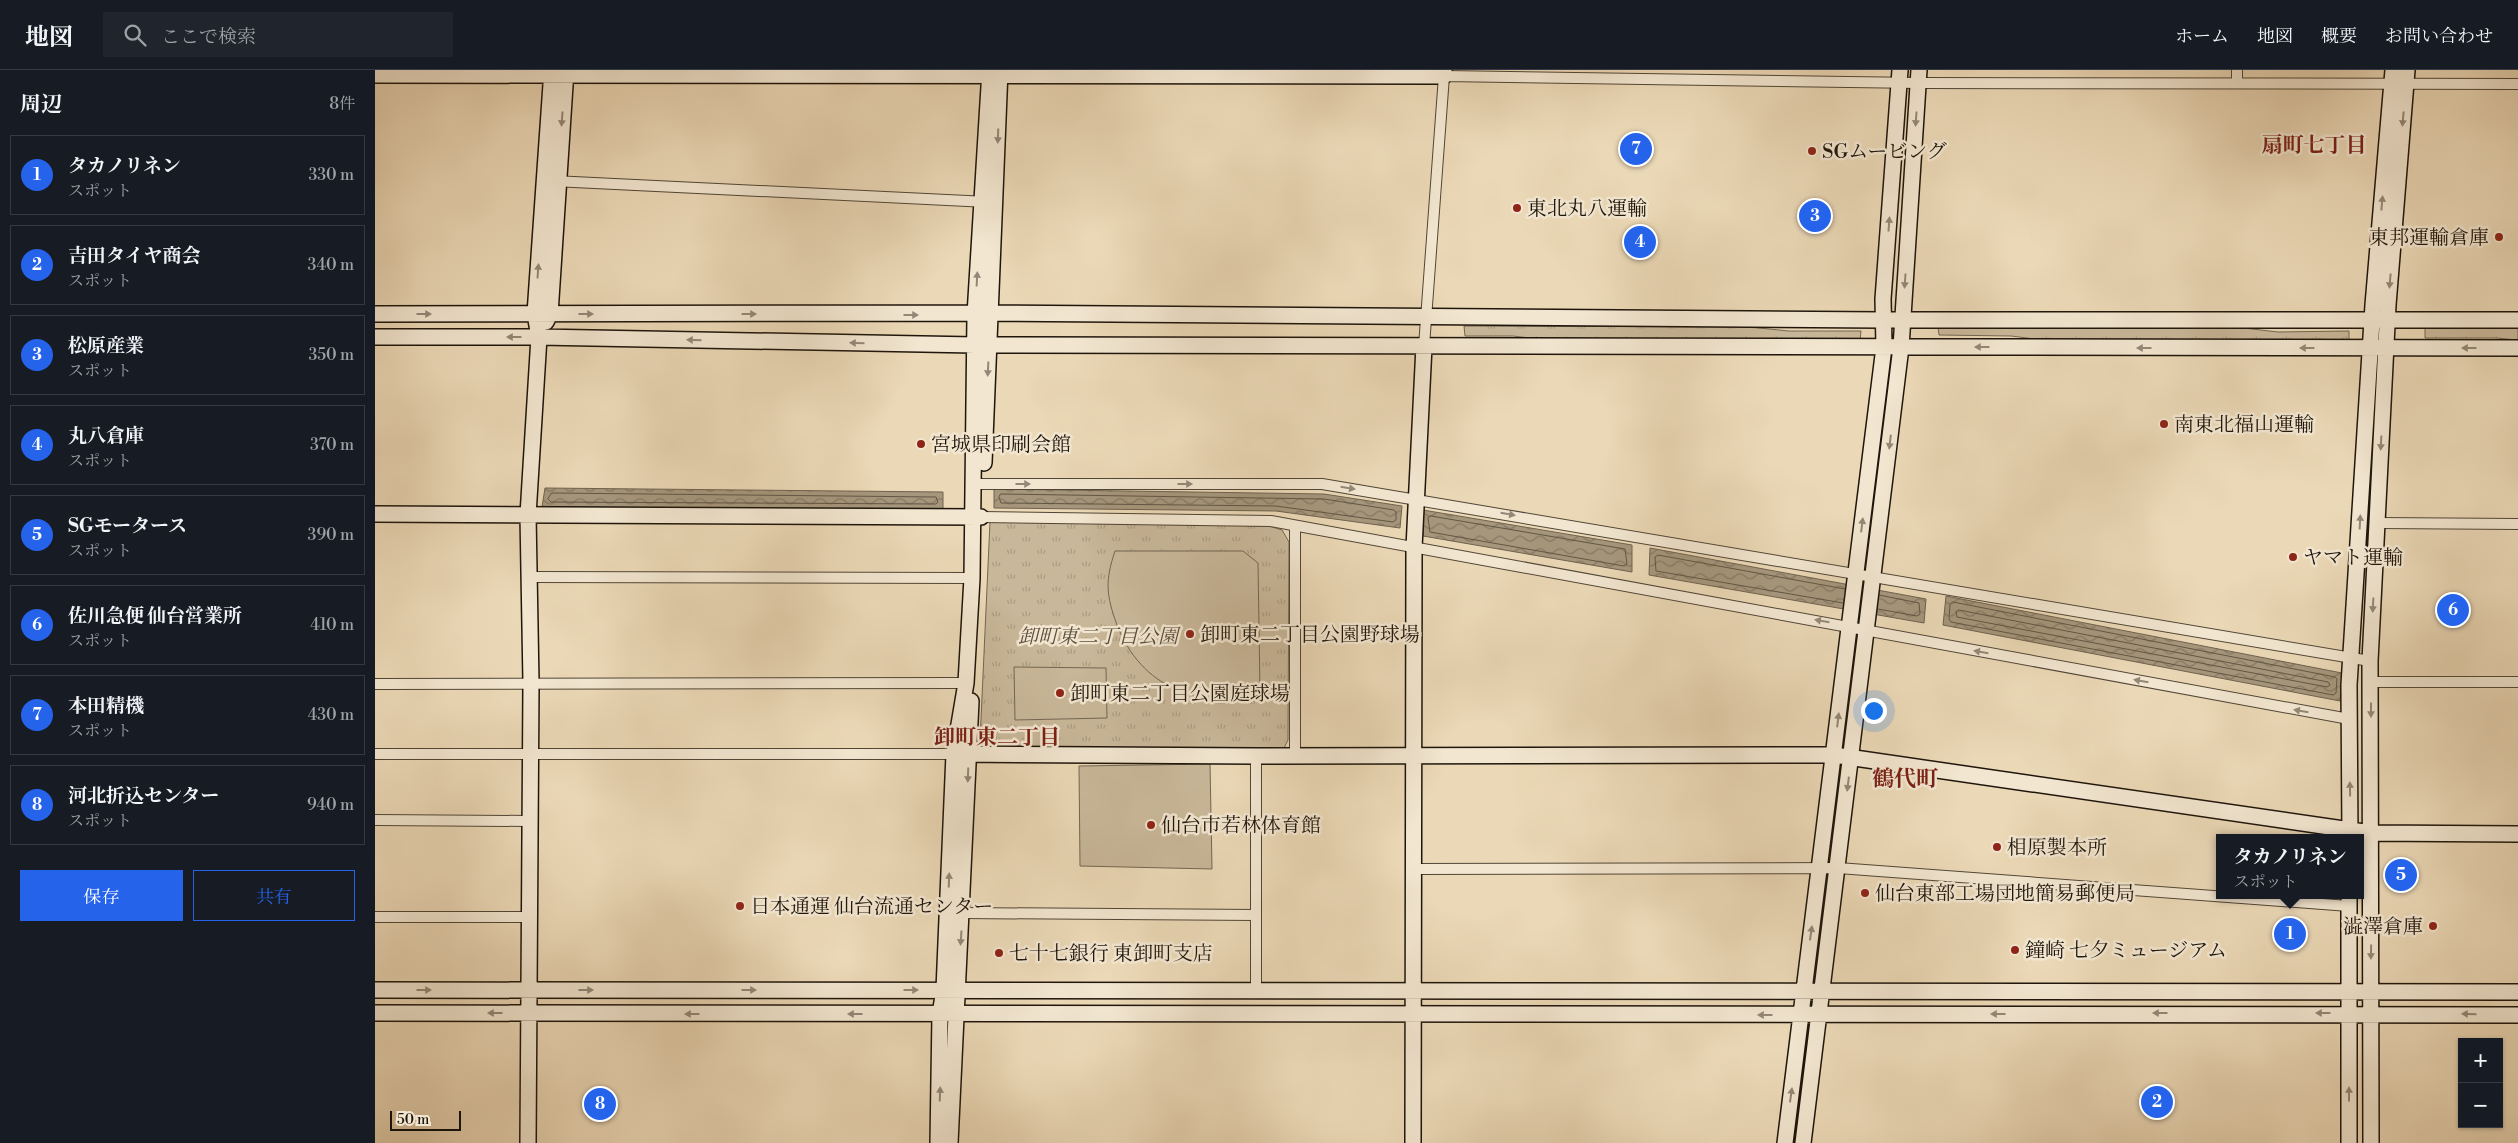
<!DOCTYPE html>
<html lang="ja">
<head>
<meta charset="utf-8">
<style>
  body { margin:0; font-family:"Libre Bodoni","Noto Serif JP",serif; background:#20242c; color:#f1f3f6 }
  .controls { position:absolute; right:15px; bottom:15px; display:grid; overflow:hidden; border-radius:0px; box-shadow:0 1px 4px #0004 }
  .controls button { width:45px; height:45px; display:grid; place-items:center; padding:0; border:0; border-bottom:1px solid #363941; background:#171b24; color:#f1f3f6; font:25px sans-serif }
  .scale { position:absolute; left:15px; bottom:12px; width:71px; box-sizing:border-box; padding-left:5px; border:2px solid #1e150b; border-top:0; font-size:14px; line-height:18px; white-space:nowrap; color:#1e150b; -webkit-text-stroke:4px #f2e6d0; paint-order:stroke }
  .you { position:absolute; left:1498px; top:640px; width:18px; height:18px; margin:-12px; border:4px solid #fff; border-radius:50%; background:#1a73e8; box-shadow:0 0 0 8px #1a73e833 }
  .badge { display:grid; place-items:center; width:32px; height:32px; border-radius:50%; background:#2563eb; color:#fff; font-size:16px; font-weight:700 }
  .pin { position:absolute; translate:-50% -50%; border:2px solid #fff; box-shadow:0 1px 5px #0006 }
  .popup { position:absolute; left:1841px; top:764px; width:148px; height:65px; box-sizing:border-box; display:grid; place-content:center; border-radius:0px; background:#171b24; filter:drop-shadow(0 1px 4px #0005); font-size:16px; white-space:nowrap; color:#9ea1a6 }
  .popup b { font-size:19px; color:#f1f3f6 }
  .popup::after { content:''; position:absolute; left:50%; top:100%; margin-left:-10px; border:10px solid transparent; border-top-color:#171b24 }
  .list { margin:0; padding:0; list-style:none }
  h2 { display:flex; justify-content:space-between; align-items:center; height:65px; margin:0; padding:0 20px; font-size:21px }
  h2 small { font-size:16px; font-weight:400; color:#9ea1a6 }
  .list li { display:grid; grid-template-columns:32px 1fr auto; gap:15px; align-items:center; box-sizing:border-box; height:80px; margin:0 10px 10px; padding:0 10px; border:1px solid #363941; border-radius:0px }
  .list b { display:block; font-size:19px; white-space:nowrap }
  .list p { margin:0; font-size:16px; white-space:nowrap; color:#9ea1a6 }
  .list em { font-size:16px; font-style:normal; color:#9ea1a6 }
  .actions { display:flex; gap:10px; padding:15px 20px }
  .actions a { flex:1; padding:11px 0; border:1px solid #2563eb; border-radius:0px; text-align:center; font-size:18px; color:#2563eb }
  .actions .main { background:#2563eb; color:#fff }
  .icon { flex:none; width:28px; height:28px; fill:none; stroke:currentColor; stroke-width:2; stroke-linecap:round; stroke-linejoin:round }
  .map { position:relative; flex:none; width:2143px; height:1073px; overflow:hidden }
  header { display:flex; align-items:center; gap:30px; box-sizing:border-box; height:70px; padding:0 25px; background:#171b24; border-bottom:1px solid #363941 }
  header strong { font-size:24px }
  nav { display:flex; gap:28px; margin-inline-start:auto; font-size:18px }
  .search { width:350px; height:45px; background:#20242c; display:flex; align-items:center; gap:12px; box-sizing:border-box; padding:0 18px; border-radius:0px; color:#9ea1a6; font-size:19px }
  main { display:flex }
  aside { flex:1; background:#171b24 }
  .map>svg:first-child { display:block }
  .grass { fill:url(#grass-tufts); stroke:#736652 }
  .pitch { fill:#c8b799; stroke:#736652 }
  .water { fill:url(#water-waves); stroke:#6f624f }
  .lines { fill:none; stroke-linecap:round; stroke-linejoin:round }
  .shore { stroke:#625644; stroke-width:1 }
  .street-casing { stroke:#514636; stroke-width:12 }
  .secondary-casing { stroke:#1e150b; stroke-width:18 }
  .street { stroke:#f2e6d0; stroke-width:10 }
  .secondary { stroke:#f2e6d0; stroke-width:15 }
  .oneway { fill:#938877 }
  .poi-dot { fill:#8f2418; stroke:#f2e6d0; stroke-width:2 }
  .labels { text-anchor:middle; stroke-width:5; stroke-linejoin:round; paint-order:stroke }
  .poi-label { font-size:20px; fill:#1e150b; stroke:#f2e6d0; text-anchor:start }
  .park-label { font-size:20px; font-style:italic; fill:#5a4e3d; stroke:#f2e6d0 }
  .neighbourhood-label { font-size:21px; font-weight:bold; fill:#7a1f14; stroke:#f2e6d0 }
  .quarter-label { font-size:22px; font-weight:bold; fill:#7a1f14; stroke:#f2e6d0 }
</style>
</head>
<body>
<header>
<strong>地図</strong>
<div class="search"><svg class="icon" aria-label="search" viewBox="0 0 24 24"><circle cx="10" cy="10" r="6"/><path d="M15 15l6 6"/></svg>ここで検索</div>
<nav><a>ホーム</a><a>地図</a><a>概要</a><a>お問い合わせ</a></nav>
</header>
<main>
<aside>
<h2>周辺<small>8件</small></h2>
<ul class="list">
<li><span class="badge">1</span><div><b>タカノリネン</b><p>スポット</p></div><em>330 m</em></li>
<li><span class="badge">2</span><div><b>吉田タイヤ商会</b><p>スポット</p></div><em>340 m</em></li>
<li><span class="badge">3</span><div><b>松原産業</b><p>スポット</p></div><em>350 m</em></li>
<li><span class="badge">4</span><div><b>丸八倉庫</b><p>スポット</p></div><em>370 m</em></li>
<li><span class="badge">5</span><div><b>SGモータース</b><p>スポット</p></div><em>390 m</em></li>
<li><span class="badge">6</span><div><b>佐川急便 仙台営業所</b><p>スポット</p></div><em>410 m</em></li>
<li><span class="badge">7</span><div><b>本田精機</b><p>スポット</p></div><em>430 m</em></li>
<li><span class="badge">8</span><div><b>河北折込センター</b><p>スポット</p></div><em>940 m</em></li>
</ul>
<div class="actions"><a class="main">保存</a><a>共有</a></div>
</aside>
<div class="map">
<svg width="2143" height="1073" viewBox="0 0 2143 1073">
  <defs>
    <pattern id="grass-tufts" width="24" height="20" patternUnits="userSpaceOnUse" patternTransform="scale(1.25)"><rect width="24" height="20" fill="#c8b799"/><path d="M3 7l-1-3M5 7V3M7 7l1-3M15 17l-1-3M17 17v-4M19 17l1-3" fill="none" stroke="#ab9c82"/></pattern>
    <pattern id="water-waves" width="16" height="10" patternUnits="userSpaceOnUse" patternTransform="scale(1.25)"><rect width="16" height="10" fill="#a5967c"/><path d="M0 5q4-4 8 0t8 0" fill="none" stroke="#867964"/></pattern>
  </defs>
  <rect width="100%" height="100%" fill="#ebd8b6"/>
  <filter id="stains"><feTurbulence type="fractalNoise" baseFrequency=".004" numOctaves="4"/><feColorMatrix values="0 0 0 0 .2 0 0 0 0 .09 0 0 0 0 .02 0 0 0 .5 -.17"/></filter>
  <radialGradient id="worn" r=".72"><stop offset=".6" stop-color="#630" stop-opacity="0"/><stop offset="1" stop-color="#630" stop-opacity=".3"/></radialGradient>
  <path class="grass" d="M1089,256L1374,257L1414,261H1486L1485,271L1172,270L1138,266H1090Z
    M1563,257H1860L1903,262L1974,261V271H1676L1636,266L1564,265Z
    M2050,257L2143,258V270L2121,268H2050Z
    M615,452L894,456L907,460L914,472L913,670L909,678L611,679L605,671Z"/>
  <path class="pitch" d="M740,481H868L883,493L885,622C823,640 766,617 742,555C731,525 730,511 740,481Z
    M639,597L731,598L732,648L640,650Z
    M835,694L837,799L705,796L704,696Z"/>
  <path class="water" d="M170,418L568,422V440L167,437Z
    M619,419L949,424L1027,436L1025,458L901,441L619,438Z
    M1048,440L1257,475V502L1048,466Z
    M1275,478L1551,529L1549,553L1274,505Z
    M1571,526L1967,603L1965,631L1568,555Z"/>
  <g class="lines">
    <path class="shore" d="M177,423L561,427L563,432L561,434L176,432L173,429Z
      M626,424L949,429L1019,440L1021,442V450L1018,452L901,436L626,433L624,427Z
      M1056,446L1250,479L1252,494L1249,496L1055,462L1053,448Z
      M1578,532L1960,607L1962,609L1961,623L1958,625L1576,552L1574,549L1575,535Z
      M1468,533L1281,501L1280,487L1283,485L1470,519
      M1503,539L1542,546L1545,544L1544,533L1504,525
      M1584,540L1953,612L1955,615L1952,617L1582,547L1581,542Z"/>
    <defs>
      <path id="street" d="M1862,12V0
        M178,111L613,132
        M1049,276L1069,6L1544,13L2143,14
        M599,414H947L1995,591
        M606,447L896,451L1974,649
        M2003,453L2143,454
        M155,507L597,508
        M1995,612H2143
        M0,614L591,613
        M0,684H579
        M881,686V921
        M920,686V456
        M0,750L153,751
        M1039,799L1463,798L1974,836
        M587,843L881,845
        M0,847H154"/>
      <path id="secondary" d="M0,5L1069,6V0
        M0,244L616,243L1507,250H2143
        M171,252L175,244L191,0
        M0,267H164L600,275L2143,278
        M609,393L625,0
        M0,444L606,447
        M579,684L881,686L1459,685L1996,763L2143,764
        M1975,768L1974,615L1998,235L2018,0
        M1974,825V1073
        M0,920L2143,922
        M0,943L2143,945
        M153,1073L156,613L153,445L164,267L160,244L177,0
        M563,1073L565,944L569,920L579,684L591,613L597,508L600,245L615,0
        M575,1073L596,631
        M1038,1073L1039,478L1049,276
        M1410,1073L1509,277L1508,229L1525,0
        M1428,1073L1526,277L1544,0
        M1996,1073L1995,591L2013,235L2032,0"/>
    </defs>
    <use href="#street" class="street-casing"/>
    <use href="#secondary" class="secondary-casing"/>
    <use href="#street" class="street"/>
    <use href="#secondary" class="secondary"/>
  </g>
  <defs><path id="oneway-solid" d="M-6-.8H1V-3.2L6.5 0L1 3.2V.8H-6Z" transform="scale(1.25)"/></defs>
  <g class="oneway">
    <use href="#oneway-solid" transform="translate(187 49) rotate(94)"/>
    <use href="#oneway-solid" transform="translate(1541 49) rotate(94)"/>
    <use href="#oneway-solid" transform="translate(2028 49) rotate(95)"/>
    <use href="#oneway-solid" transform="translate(623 66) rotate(92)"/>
    <use href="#oneway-solid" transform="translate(2007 133) rotate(-85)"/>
    <use href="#oneway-solid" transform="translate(1514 154) rotate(-86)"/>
    <use href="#oneway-solid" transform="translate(163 201) rotate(-86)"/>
    <use href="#oneway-solid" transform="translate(602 209) rotate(-87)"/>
    <use href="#oneway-solid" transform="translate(1530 211) rotate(94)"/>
    <use href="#oneway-solid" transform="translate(2015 211) rotate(95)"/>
    <use href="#oneway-solid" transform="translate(49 244)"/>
    <use href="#oneway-solid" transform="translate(211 244)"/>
    <use href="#oneway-solid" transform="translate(374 244)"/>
    <use href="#oneway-solid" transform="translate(536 245)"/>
    <use href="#oneway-solid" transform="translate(139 267) rotate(180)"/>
    <use href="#oneway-solid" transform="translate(319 270) rotate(-179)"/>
    <use href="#oneway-solid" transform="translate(482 273) rotate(-179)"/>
    <use href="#oneway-solid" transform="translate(1607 277) rotate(-180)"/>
    <use href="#oneway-solid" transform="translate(1769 278) rotate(-180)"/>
    <use href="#oneway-solid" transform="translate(1932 278) rotate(-180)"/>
    <use href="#oneway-solid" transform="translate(2094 278) rotate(180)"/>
    <use href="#oneway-solid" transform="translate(613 299) rotate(93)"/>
    <use href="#oneway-solid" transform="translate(1515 372) rotate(97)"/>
    <use href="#oneway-solid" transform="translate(2006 373) rotate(93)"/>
    <use href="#oneway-solid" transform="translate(648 414)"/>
    <use href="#oneway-solid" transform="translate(810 414)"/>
    <use href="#oneway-solid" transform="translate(973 418) rotate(9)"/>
    <use href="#oneway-solid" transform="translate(1133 444) rotate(10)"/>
    <use href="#oneway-solid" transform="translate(1985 452) rotate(-87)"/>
    <use href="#oneway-solid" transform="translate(1487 455) rotate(-83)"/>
    <use href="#oneway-solid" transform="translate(1998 535) rotate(93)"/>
    <use href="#oneway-solid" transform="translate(1447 551) rotate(-170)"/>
    <use href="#oneway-solid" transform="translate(1606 582) rotate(-170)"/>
    <use href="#oneway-solid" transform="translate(1766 611) rotate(-170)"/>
    <use href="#oneway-solid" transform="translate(1996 640) rotate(90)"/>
    <use href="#oneway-solid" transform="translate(1926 641) rotate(-170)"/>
    <use href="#oneway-solid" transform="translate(1463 650) rotate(-83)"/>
    <use href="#oneway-solid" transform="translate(593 705) rotate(92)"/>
    <use href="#oneway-solid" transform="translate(1473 714) rotate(97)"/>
    <use href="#oneway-solid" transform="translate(1975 719) rotate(-91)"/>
    <use href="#oneway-solid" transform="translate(574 810) rotate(-88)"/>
    <use href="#oneway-solid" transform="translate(1436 863) rotate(-82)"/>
    <use href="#oneway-solid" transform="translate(586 868) rotate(94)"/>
    <use href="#oneway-solid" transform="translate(1996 882) rotate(91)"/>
    <use href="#oneway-solid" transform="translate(49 920)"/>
    <use href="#oneway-solid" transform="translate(211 920)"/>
    <use href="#oneway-solid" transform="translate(374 920)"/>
    <use href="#oneway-solid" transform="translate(536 920)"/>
    <use href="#oneway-solid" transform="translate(120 943) rotate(-180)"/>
    <use href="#oneway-solid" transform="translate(1785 943) rotate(180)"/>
    <use href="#oneway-solid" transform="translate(1948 943) rotate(180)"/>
    <use href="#oneway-solid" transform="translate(317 944) rotate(-180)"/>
    <use href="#oneway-solid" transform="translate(480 944) rotate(-180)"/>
    <use href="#oneway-solid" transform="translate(1623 944) rotate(180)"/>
    <use href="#oneway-solid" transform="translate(2094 944) rotate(-179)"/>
    <use href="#oneway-solid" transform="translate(1390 945) rotate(-180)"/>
    <use href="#oneway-solid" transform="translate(565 1024) rotate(-88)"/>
    <use href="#oneway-solid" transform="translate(1974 1024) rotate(-90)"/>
    <use href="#oneway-solid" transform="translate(1416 1025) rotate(-82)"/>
  </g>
  <g class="poi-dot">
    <circle cx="1437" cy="81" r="5"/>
    <circle cx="1142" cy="138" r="5"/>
    <circle cx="2124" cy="167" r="5"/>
    <circle cx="1789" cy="354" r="5"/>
    <circle cx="546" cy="374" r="5"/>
    <circle cx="1918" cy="487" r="5"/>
    <circle cx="815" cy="564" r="5"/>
    <circle cx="685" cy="623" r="5"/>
    <circle cx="776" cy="755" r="5"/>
    <circle cx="1622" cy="777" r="5"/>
    <circle cx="1490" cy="823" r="5"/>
    <circle cx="365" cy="836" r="5"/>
    <circle cx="2058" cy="856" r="5"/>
    <circle cx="1640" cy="880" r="5"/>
    <circle cx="624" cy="883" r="5"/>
  </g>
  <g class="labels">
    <g class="poi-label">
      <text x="1447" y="88">SGムービング</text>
      <text x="1152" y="145">東北丸八運輸</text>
      <text x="2114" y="174" text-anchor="end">東邦運輸倉庫</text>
      <text x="1799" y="361">南東北福山運輸</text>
      <text x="556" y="381">宮城県印刷会館</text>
      <text x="1928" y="494">ヤマト運輸</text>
      <text x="825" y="571">卸町東二丁目公園野球場</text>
      <text x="695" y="630">卸町東二丁目公園庭球場</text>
      <text x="786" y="762">仙台市若林体育館</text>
      <text x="1632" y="784">相原製本所</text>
      <text x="1500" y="830">仙台東部工場団地簡易郵便局</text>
      <text x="375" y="843">日本通運 仙台流通センター</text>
      <text x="2048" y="863" text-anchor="end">澁澤倉庫</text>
      <text x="1650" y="887">鐘崎 七夕ミュージアム</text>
      <text x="634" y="890">七十七銀行 東卸町支店</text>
    </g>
    <g class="park-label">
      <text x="723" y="573">卸町東二丁目公園</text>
    </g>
    <g class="neighbourhood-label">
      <text x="1939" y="82">扇町七丁目</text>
      <text x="622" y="674">卸町東二丁目</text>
    </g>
    <g class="quarter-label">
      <text x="1530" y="716">鶴代町</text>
    </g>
  </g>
  <rect width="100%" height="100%" filter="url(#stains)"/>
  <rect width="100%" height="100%" fill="url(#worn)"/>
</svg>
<div class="controls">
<button>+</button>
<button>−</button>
</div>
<div class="scale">50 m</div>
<div class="you"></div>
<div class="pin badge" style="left:1915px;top:864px">1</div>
<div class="popup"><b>タカノリネン</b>スポット</div>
<div class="pin badge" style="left:1782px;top:1032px">2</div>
<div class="pin badge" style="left:1440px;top:146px">3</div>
<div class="pin badge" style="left:1265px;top:172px">4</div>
<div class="pin badge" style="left:2026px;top:805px">5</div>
<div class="pin badge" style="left:2078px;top:540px">6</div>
<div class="pin badge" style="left:1261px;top:79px">7</div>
<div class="pin badge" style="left:225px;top:1034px">8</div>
</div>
</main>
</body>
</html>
